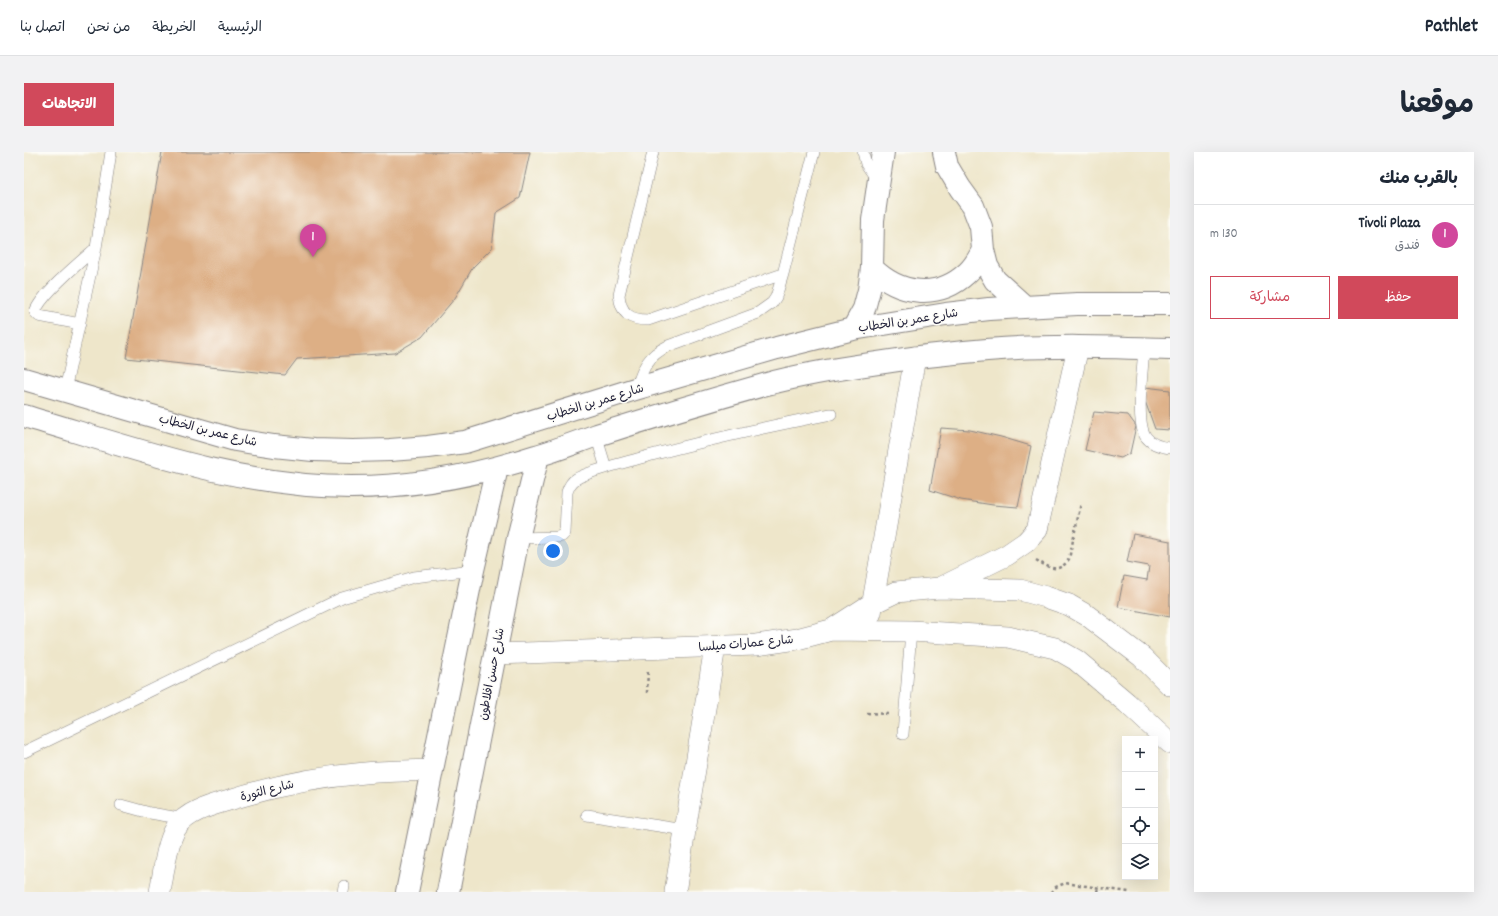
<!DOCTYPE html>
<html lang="ar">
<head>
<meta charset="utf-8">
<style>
  body { margin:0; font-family:Dekko,"Playpen Sans Arabic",sans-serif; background:#f2f2f3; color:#1f2937; direction:rtl }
  .controls { position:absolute; right:12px; bottom:12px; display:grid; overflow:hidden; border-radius:0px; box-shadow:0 4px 16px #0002 }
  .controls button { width:36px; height:36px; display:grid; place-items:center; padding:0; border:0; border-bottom:1px solid #e0e1e3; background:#fff; color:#1f2937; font:20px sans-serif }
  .you { position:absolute; left:529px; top:399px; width:14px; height:14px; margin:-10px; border:3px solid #fff; border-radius:50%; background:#1a73e8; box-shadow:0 0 0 6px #1a73e833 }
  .badge { display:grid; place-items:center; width:26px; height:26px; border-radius:50%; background:#d1495b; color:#fff; font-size:13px; font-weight:700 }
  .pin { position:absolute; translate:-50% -33px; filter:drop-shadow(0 1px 2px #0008) }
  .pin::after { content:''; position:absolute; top:21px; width:14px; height:12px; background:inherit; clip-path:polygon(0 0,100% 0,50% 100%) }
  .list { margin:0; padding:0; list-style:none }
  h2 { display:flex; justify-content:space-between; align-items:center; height:52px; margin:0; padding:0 16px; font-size:17px }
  h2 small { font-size:13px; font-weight:400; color:#747a83 }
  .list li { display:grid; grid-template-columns:26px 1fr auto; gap:12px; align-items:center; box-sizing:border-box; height:60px; padding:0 16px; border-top:1px solid #e0e1e3 }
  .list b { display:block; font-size:15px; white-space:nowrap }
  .list p { margin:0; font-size:13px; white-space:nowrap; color:#747a83 }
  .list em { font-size:13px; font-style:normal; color:#747a83 }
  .actions { display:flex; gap:8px; padding:12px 16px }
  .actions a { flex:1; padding:9px 0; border:1px solid #d1495b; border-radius:0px; text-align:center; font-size:14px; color:#d1495b }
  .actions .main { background:#d1495b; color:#fff }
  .icon { flex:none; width:22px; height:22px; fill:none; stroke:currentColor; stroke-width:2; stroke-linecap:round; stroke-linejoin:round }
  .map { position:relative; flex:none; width:1146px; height:740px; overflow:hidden; direction:ltr; border-radius:0px }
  header { display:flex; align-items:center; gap:24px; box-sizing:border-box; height:56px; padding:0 20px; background:#fff; border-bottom:1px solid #e0e1e3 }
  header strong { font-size:19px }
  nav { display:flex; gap:22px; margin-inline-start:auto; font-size:14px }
  .intro { display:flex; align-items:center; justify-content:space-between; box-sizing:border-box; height:96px; padding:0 24px }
  h1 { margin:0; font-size:28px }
  .button { padding:10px 18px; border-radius:0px; background:#d1495b; color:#fff; font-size:14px; font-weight:700 }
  main { display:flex; gap:24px; padding:0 24px }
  aside { flex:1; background:#fff; border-radius:0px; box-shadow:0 4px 16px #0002 }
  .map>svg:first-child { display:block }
  .building { fill:#ddaf85 }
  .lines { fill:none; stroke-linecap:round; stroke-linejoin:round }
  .service-casing { stroke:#888482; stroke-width:12 }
  .minor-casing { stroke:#888482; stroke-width:22 }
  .tertiary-casing { stroke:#888482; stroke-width:24 }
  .path { stroke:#888482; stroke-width:2.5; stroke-dasharray:3 3; stroke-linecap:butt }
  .service { stroke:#fff; stroke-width:11 }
  .minor { stroke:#fff; stroke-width:21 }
  .tertiary { stroke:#fff; stroke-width:22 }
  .labels { text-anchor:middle; stroke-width:3; stroke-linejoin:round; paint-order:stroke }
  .street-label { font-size:12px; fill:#22223b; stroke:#fdfcf7 }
</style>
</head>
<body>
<header>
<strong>Pathlet</strong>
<nav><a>الرئيسية</a><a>الخريطة</a><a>من نحن</a><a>اتصل بنا</a></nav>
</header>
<div class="intro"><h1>موقعنا</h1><a class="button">الاتجاهات</a></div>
<main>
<aside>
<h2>بالقرب منك<small></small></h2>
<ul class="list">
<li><span class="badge" style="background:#d1479c">1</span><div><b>Tivoli Plaza</b><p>فندق</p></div><em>130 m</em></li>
</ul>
<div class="actions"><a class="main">حفظ</a><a>مشاركة</a></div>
</aside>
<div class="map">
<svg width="1146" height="740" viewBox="0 0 1146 740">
  <rect width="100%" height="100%" fill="#fdfcf7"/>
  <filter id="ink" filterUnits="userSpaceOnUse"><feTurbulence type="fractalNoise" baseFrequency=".025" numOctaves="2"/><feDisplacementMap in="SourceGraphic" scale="8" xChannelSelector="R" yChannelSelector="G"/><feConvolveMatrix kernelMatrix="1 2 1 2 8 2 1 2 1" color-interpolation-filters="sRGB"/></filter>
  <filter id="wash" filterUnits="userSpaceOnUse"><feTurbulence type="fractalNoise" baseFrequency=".012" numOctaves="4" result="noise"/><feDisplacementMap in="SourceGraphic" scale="16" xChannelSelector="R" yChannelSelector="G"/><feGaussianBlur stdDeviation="0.9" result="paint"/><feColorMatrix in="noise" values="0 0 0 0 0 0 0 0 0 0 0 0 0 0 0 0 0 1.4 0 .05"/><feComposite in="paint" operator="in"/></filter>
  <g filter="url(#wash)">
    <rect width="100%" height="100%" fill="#eee6ca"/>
    <g id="blocks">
      <path class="building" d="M138,0H506L496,46L472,61L468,96L449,115L431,146L398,185L371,201L273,207L261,223L102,206Z
        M1121,235L1146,238V278L1131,277L1120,246Z
        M1070,260L1104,263L1112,274L1106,301L1097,306L1061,298Z
        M917,276L946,278L977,285L1007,294L994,355L969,353L937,348L906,338Z
        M1109,382L1146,389V465L1094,455L1100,424L1123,428L1125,414L1103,410Z"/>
    </g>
  </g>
  <g filter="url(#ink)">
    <use href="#blocks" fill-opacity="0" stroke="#888482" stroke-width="1"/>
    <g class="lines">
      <defs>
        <path id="service" d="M629,0L595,143C597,161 605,168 624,168L759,122
          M839,0L842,12L854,29
          M56,172L15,164L11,160C17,142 56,110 72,96
          M1120,196C1119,216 1111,270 1122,285C1128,293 1137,295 1146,296
          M612,237C619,216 623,204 644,194L734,161L748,151L752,145L759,122L790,0
          M41,238L72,96L87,0
          M572,283L582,316
          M494,386L533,385L538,384L541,381L543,340C545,334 547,330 552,327C565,319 596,312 613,307C677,289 741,275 807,262
          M879,582L887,479
          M0,600L318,446L390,425L449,418
          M97,653L126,661L161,667
          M563,663L661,678
          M319,740L320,734"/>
        <path id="minor" d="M918,435L983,403L1002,390L1013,378L1054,195
          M847,461L891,205
          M807,478L887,479L984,485L1031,496L1052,508L1103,551L1146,591
          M471,502L732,493L773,487L807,478L849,451L872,440L915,436L996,438L1022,445L1045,453L1064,464L1118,505L1146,533
          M136,740C140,720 142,693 152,676C163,659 188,653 205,648C249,634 295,625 341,621C363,619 386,619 408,618
          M651,740L691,495"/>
        <path id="tertiary" d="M920,0L923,14L936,36L949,54L957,75L959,98L963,114L971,128L1001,155
          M848,116C875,143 914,148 943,121C950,115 955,106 959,98
          M829,177L840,157L845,138L848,116L849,68L859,0
          M0,227L211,288L250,294L289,298L329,299L366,298L404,295L441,290L611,237L753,196L829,177L922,162L965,157L1053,152H1146
          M0,264C106,295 215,335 327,335C389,335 453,323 512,304C533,298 553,290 573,283C629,265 686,248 743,232C776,223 812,217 847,212C885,206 924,201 963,198C1024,193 1085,195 1146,197
          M383,740L449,418L473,316
          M424,740L494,386L514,304"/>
      </defs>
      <use href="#service" class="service-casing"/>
      <use href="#minor" class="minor-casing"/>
      <use href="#tertiary" class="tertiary-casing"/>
      <path class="path" d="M1012,408C1025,416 1035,422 1045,407L1057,351
        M623,541L624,517
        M843,561L865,562
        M1027,740L1032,735L1041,731L1105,740
        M1073,740L1074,736"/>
      <use href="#service" class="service"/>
      <use href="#minor" class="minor"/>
      <use href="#tertiary" class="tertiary"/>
    </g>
  </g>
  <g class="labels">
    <g class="street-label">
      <text transform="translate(884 168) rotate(-9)" y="4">شارع عمر بن الخطاب</text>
      <text transform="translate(571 250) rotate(-17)" y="4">شارع عمر بن الخطاب</text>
      <text transform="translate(184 278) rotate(14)" y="4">شارع عمر بن الخطاب</text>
      <text transform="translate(722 491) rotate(-5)" y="4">شارع عمارات ميلسا</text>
      <text transform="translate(467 522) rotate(-79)" y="4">شارع حسن افلاطون</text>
      <text transform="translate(243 638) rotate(-14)" y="4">شارع الثورة</text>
    </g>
  </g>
</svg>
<div class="controls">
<button>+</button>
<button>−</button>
<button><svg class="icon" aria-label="locate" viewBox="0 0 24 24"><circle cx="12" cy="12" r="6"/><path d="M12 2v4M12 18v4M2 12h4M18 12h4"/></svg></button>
<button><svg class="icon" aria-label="layers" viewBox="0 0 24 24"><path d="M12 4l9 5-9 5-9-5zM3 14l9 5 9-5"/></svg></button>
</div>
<div class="you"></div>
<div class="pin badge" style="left:289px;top:105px;background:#d1479c">1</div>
</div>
</main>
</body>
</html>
